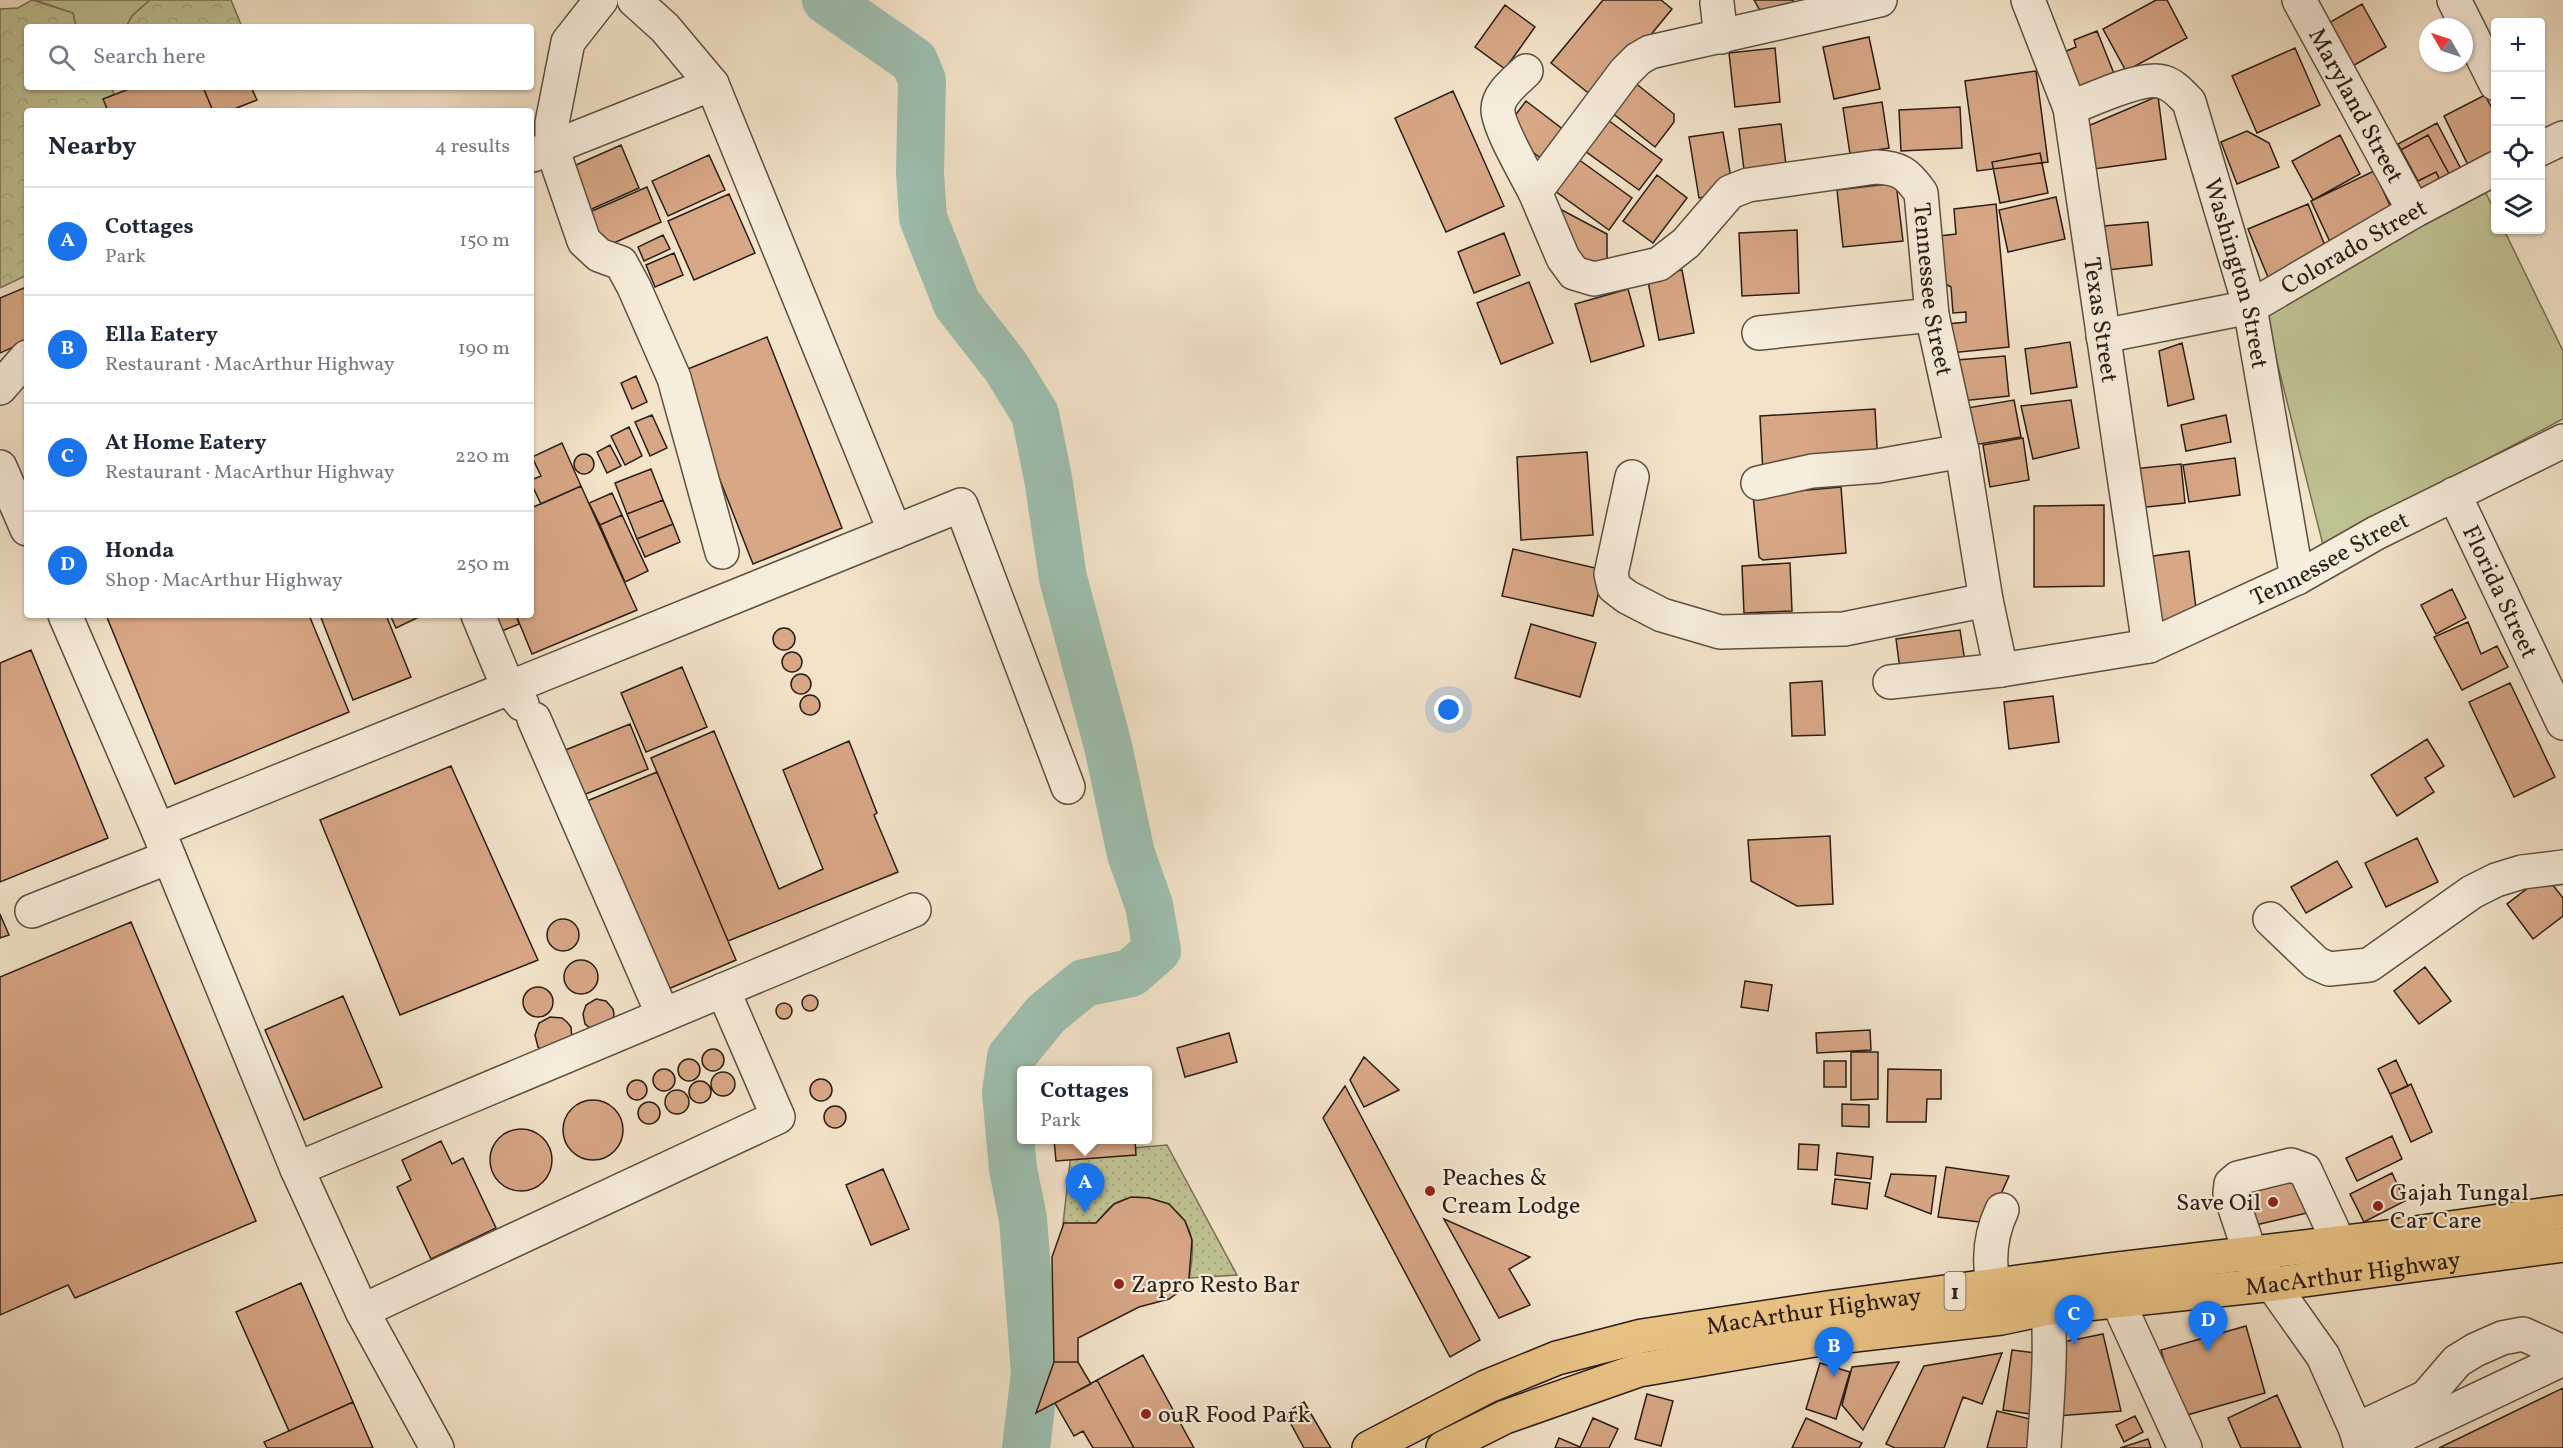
<!DOCTYPE html>
<html lang="en">
<head>
<meta charset="utf-8">
<style>
  body { margin:0; font-family:Vollkorn,serif; background:#f6f6f7; color:#1f2937 }
  .controls { position:absolute; right:18px; top:18px; display:grid; overflow:hidden; border-radius:6px; box-shadow:0 2px 4px #0004 }
  .controls button { width:54px; height:54px; display:grid; place-items:center; padding:0; border:0; border-bottom:2px solid #e0e1e3; background:#fff; color:#1f2937; font:30px sans-serif }
  .compass { position:absolute; left:2419px; top:18px; width:54px; height:54px; border-radius:50%; background:#fff; box-shadow:0 2px 4px #0004; rotate:309deg }
  .you { position:absolute; left:1449px; top:710px; width:21px; height:21px; margin:-15px; border:4px solid #fff; border-radius:50%; background:#1a73e8; box-shadow:0 0 0 9px #1a73e833 }
  .badge { display:grid; place-items:center; width:39px; height:39px; border-radius:50%; background:#1a73e8; color:#fff; font-size:20px; font-weight:700 }
  .pin { position:absolute; translate:-50% -50px; filter:drop-shadow(0 2px 3px #0008) }
  .pin::after { content:''; position:absolute; top:32px; width:21px; height:18px; background:inherit; clip-path:polygon(0 0,100% 0,50% 100%) }
  .popup { position:absolute; left:1017px; top:1066px; width:135px; height:78px; box-sizing:border-box; display:grid; place-content:center; border-radius:6px; background:#fff; filter:drop-shadow(0 2px 4px #0005); font-size:20px; white-space:nowrap; color:#747a83 }
  .popup b { font-size:22px; color:#1f2937 }
  .popup::after { content:''; position:absolute; left:50%; top:100%; margin-left:-12px; border:12px solid transparent; border-top-color:#fff }
  .list { margin:0; padding:0; list-style:none }
  h2 { display:flex; justify-content:space-between; align-items:center; height:78px; margin:0; padding:0 24px; font-size:26px }
  h2 small { font-size:20px; font-weight:400; color:#747a83 }
  .list li { display:grid; grid-template-columns:39px 1fr auto; gap:18px; align-items:center; box-sizing:border-box; height:108px; padding:0 24px; border-top:2px solid #e0e1e3 }
  .list b { display:block; font-size:22px; white-space:nowrap }
  .list p { margin:0; font-size:20px; white-space:nowrap; color:#747a83 }
  .list em { font-size:20px; font-style:normal; color:#747a83 }
  .icon { flex:none; width:33px; height:33px; fill:none; stroke:currentColor; stroke-width:2; stroke-linecap:round; stroke-linejoin:round }
  .map { position:relative; flex:none; width:2563px; height:1448px; overflow:hidden }
  .search { position:absolute; background:#fff; box-shadow:0 2px 4px #0004; left:24px; top:24px; width:510px; height:66px; display:flex; align-items:center; gap:15px; box-sizing:border-box; padding:0 21px; border-radius:6px; color:#747a83; font-size:22px }
  .panel { position:absolute; background:#fff; box-shadow:0 2px 4px #0004; left:24px; top:108px; width:510px; height:510px; border-radius:6px }
  .map>svg:first-child { display:block }
  .green { fill:#c0c293; stroke:#767054; stroke-width:1.5 }
  .forest { fill:url(#forest-crowns); stroke:#767054; stroke-width:1.5 }
  .garden { fill:url(#garden-dots); stroke:#767054; stroke-width:1.5 }
  .lines { fill:none; stroke-linecap:round; stroke-linejoin:round }
  .river { stroke:#9dbfaf; stroke-width:48 }
  .building { fill:#d8a786; stroke:#2b1e14; stroke-width:1.5 }
  .minor-casing { stroke:#5d4f41; stroke-width:36 }
  .highway-casing { stroke:#2b1e14; stroke-width:36 }
  .minor { stroke:#f7eddc; stroke-width:33 }
  .highway { stroke:#eac284; stroke-width:33 }
  .poi-dot { fill:#8f2418; stroke:#f7eddc; stroke-width:2 }
  .labels { text-anchor:middle; stroke-width:4.5; stroke-linejoin:round; paint-order:stroke }
  .shield { fill:#f7eddc; stroke:#685c50; stroke-width:1.5 }
  .shield-label { font-size:22px; font-weight:bold; fill:#2b1e14 }
  .street-label { font-size:24px; fill:#2b1e14; stroke:#f7eddc }
  .poi-label { font-size:24px; fill:#2b1e14; stroke:#f7eddc; text-anchor:start }
</style>
</head>
<body>
<div class="map">
<svg width="2563" height="1448" viewBox="0 0 2563 1448">
  <defs>
    <pattern id="forest-crowns" width="20" height="18" patternUnits="userSpaceOnUse" patternTransform="scale(1.5)"><rect width="20" height="18" fill="#c0c293"/><path d="M2 6a3 3 0 1 1 6 0M12 15a3 3 0 1 1 6 0" fill="none" stroke="#a5a67e"/></pattern>
    <pattern id="garden-dots" width="8" height="8" patternUnits="userSpaceOnUse" patternTransform="scale(1.5)"><rect width="8" height="8" fill="#c0c293"/><path d="M2 2h.1M6 6h.1" fill="none" stroke="#a5a67e" stroke-width="1.8" stroke-linecap="round"/></pattern>
  </defs>
  <rect width="100%" height="100%" fill="#f3e3c9"/>
  <filter id="stains"><feTurbulence type="fractalNoise" baseFrequency=".00333" numOctaves="4"/><feColorMatrix values="0 0 0 0 .2 0 0 0 0 .09 0 0 0 0 .02 0 0 0 .5 -.17"/></filter>
  <radialGradient id="worn" r=".72"><stop offset=".6" stop-color="#630" stop-opacity="0"/><stop offset="1" stop-color="#630" stop-opacity=".3"/></radialGradient>
  <path class="green" d="M35,0H150L132,16L126,27H76L73,13Z
    M2483,187L2495,212L2496,230H2504L2563,351V419L2323,545L2263,306Z"/>
  <path class="forest" d="M32,0L73,13L76,27H27V87H117L112,89L121,111H27V275L0,288V9L18,8Z
    M150,0H231L242,27H126L132,16Z"/>
  <path class="garden" d="M1167,1145L1237,1275L1189,1278C1191,1266 1194,1253 1192,1241C1187,1206 1146,1187 1116,1203C1108,1207 1102,1217 1096,1223L1063,1224L1071,1153Z"/>
  <g class="lines">
    <path class="river" d="M826,0L914,61L922,80L920,173L923,218L957,304L1006,367L1035,414L1048,478L1063,578L1108,746L1131,854L1149,905L1157,950L1131,973L1084,983L1046,1014L1011,1057L1006,1092L1013,1169L1023,1219L1035,1373L1026,1448"/>
  </g>
  <path class="building" d="M1603,0H1661L1672,9L1597,100L1551,63Z
    M1754,0H1793L1797,7L1767,23Z
    M2156,0H2167L2187,38L2126,71L2103,29Z
    M2362,4L2386,47L2344,71L2320,28Z
    M1505,5L1535,27L1505,69L1475,47Z
    M2097,31L2117,81L2074,99L2057,55L2076,47L2074,40Z
    M1869,37L1880,89L1834,99L1823,47Z
    M1775,48L1780,102L1735,107L1729,53Z
    M2295,48L2320,105L2257,133L2232,76Z
    M2036,71L2048,162L1977,171L1965,81Z
    M1629,78L1674,114V122L1655,147L1606,108Z
    M134,87H203L213,111H108L103,99Z
    M203,87H251L257,100L229,111H213Z
    M1453,91L1504,206L1446,232L1395,118Z
    M2485,95L2496,116V151L2468,165L2444,116Z
    M2158,96L2166,159L2094,169L2088,126Z
    M1526,101L1569,134L1547,163L1504,130Z
    M1882,102L1889,148L1850,154L1843,108Z
    M1960,107L1962,148L1901,151L1899,110Z
    M1608,120L1662,160L1639,190L1585,151Z
    M2437,123L2461,169L2440,180L2436,172L2418,181L2398,144Z
    M1781,124L1787,173L1745,178L1739,129Z
    M2247,131L2269,143L2279,167L2237,184L2221,142Z
    M1723,132L1731,178L1721,194L1699,198L1689,137Z
    M2340,135L2360,174L2313,200L2292,161Z
    M2428,135L2454,183L2414,205L2388,157Z
    M621,145L639,188L585,212L567,169Z
    M2040,153L2048,193L2000,203L1992,162Z
    M709,155L725,190L668,216L652,181Z
    M1578,159L1632,198L1609,230L1555,191Z
    M2374,171L2394,214L2331,244L2311,201Z
    M1657,175L1687,198L1653,243L1623,221Z
    M1896,183L1903,241L1843,247L1837,190Z
    M647,187L661,222L598,250L583,215Z
    M729,194L755,253L694,280L668,221Z
    M2056,197L2065,239L2008,252L1999,210Z
    M1996,204L2009,347L1950,353L1948,324L1966,322V312L1953,313L1951,287L1934,277L1931,237L1956,234L1954,209Z
    M2308,204L2330,258L2270,282L2248,229Z
    M1560,209L1607,234V258L1589,274L1553,222Z
    M2148,222L2152,265L2108,270L2104,226Z
    M1797,230L1799,293L1742,296L1739,233Z
    M1504,233L1520,275L1474,293L1458,252Z
    M663,235L670,249L644,261L638,247Z
    M674,253L683,275L655,287L646,265Z
    M1682,270L1694,333L1659,340L1647,276Z
    M1529,282L1553,343L1501,364L1477,303Z
    M26,287L27,341L0,353V298Z
    M1628,289L1644,346L1591,362L1575,304Z
    M767,337L842,528L753,564L678,373Z
    M2070,342L2077,387L2031,394L2025,349Z
    M2182,343L2194,399L2168,406L2159,351Z
    M2005,356L2009,396L1961,401L1957,360Z
    M636,376L647,402L632,409L621,383Z
    M2014,400L2021,437L1968,446L1961,409Z
    M2071,400L2079,448L2033,459L2021,406Z
    M1875,409L1878,466L1763,474L1760,416Z
    M652,415L667,448L650,456L635,422Z
    M2226,415L2231,442L2186,451L2181,425Z
    M629,427L642,456L625,465L611,436Z
    M2023,438L2029,480L1990,487L1983,445Z
    M562,443L581,486L541,504L531,483V480L541,476L532,457Z
    M610,445L621,466L607,473L597,452Z
    M1587,452L1593,535L1521,540L1517,457Z
    M574 464a10 10 0 1 1 20 0a10 10 0 1 1-20 0Z
    M2235,458L2240,495L2189,502L2183,465Z
    M2181,464L2185,503L2137,508L2133,469Z
    M651,469L663,500L627,514L615,483Z
    M581,486L637,610L532,654L516,615H531V508Z
    M1841,487L1846,553L1763,560L1759,557L1753,495Z
    M612,493L622,515L600,525L589,503Z
    M663,500L673,524L637,539L627,514Z
    M2104,505V586L2034,587V506Z
    M622,515L648,571L625,582L600,525Z
    M673,524L680,542L645,557L637,539Z
    M1513,549L1604,570L1593,616L1502,596Z
    M2189,551L2197,617L2154,622L2146,557Z
    M1790,563L1792,611L1744,613L1742,566Z
    M2452,589L2466,618L2436,634L2421,605Z
    M106,615H309L349,712L175,784Z
    M320,615H386L411,677L353,700Z
    M390,615H421V616L396,628Z
    M490,615H516L519,624L497,633Z
    M2468,622L2481,654L2497,646L2508,667L2462,690L2434,637Z
    M1531,624L1596,643L1580,697L1515,678Z
    M773 639a11 11 0 1 1 22 0a11 11 0 1 1-22 0Z
    M1960,630L1966,668L1901,677L1896,639Z
    M31,650L108,838L0,882V663Z
    M782 662a10 10 0 1 1 20 0a10 10 0 1 1-20 0Z
    M682,667L707,727L646,752L621,693Z
    M791 684a10 10 0 1 1 20 0a10 10 0 1 1-20 0Z
    M1822,681L1825,735L1792,736L1790,683Z
    M2510,683L2555,777L2514,797L2469,702Z
    M800 705a10 10 0 1 1 20 0a10 10 0 1 1-20 0Z
    M2053,696L2059,742L2009,749L2004,702Z
    M630,724L648,769L576,798L558,753Z
    M714,731L779,889L823,869L783,770L849,741L877,813L874,815L898,872L728,941L651,758Z
    M2427,739L2444,766L2425,778L2434,792L2397,816L2371,775Z
    M451,766L538,960L400,1015L320,820Z
    M657,772L736,960L666,990L587,801Z
    M1830,836L1833,904L1797,906L1751,881L1748,840Z
    M2417,838L2438,882L2386,907L2365,863Z
    M2337,861L2352,887L2306,913L2291,887Z
    M2545,875L2563,898V916L2533,939L2507,904Z
    M0,914L9,935L0,938Z
    M547 935a16 16 0 1 1 32 0a16 16 0 1 1-32 0Z
    M131,922L256,1221L75,1298L68,1285L0,1315V977Z
    M564 977a17 17 0 1 1 34 0a17 17 0 1 1-34 0Z
    M2425,967L2451,1001L2419,1024L2394,991Z
    M1745,981L1772,985L1768,1011L1741,1007Z
    M523 1002a15 15 0 1 1 30 0a15 15 0 1 1-30 0Z
    M802 1003a8 8 0 1 1 16 0a8 8 0 1 1-16 0Z
    M343,996L382,1087L304,1120L265,1030Z
    M596,999L606,1001L613,1009L614,1014L613,1019L593,1030L585,1024L583,1014L586,1005Z
    M776 1011a8 8 0 1 1 16 0a8 8 0 1 1-16 0Z
    M550,1017L562,1018L567,1022L571,1027L572,1039L543,1051L538,1047L535,1035L539,1023Z
    M1870,1030L1871,1050L1817,1053L1816,1033Z
    M1229,1033L1237,1062L1185,1077L1177,1048Z
    M702 1060a11 11 0 1 1 22 0a11 11 0 1 1-22 0Z
    M1851,1052H1878V1099L1851,1100Z
    M1364,1057L1399,1090L1364,1107L1350,1080Z
    M678 1070a11 11 0 1 1 22 0a11 11 0 1 1-22 0Z
    M2396,1060L2408,1086L2390,1094L2378,1069Z
    M1824,1061H1846V1087H1824Z
    M1888,1069L1941,1070V1099H1927L1926,1122H1887Z
    M653 1080a11 11 0 1 1 22 0a11 11 0 1 1-22 0Z
    M711 1084a12 12 0 1 1 24 0a12 12 0 1 1-24 0Z
    M810 1090a11 11 0 1 1 22 0a11 11 0 1 1-22 0Z
    M627 1090a10 10 0 1 1 20 0a10 10 0 1 1-20 0Z
    M689 1092a11 11 0 1 1 22 0a11 11 0 1 1-22 0Z
    M2411,1084L2432,1132L2411,1142L2390,1094Z
    M1345,1086L1480,1340L1450,1357L1323,1118Z
    M665 1102a12 12 0 1 1 24 0a12 12 0 1 1-24 0Z
    M563 1130a30 30 0 1 1 60 0a30 30 0 1 1-60 0Z
    M638 1113a11 11 0 1 1 22 0a11 11 0 1 1-22 0Z
    M1842,1104L1869,1105V1127L1842,1126Z
    M824 1117a11 11 0 1 1 22 0a11 11 0 1 1-22 0Z
    M490 1160a31 31 0 1 1 62 0a31 31 0 1 1-62 0Z
    M2392,1136L2402,1159L2357,1181L2346,1158Z
    M1054,1140H1135L1136,1155L1056,1161Z
    M441,1141L452,1164L463,1158L496,1228L431,1259L397,1187L411,1180L402,1160Z
    M1799,1144L1819,1145L1817,1170L1798,1169Z
    M1837,1153L1873,1157L1871,1179L1835,1175Z
    M1946,1167L2009,1176L1988,1223L1938,1217Z
    M883,1169L909,1229L871,1245L846,1185Z
    M2392,1173L2405,1201L2364,1222L2350,1194Z
    M1891,1174L1936,1176L1931,1214L1885,1196Z
    M2299,1177L2307,1213L2247,1227L2239,1191Z
    M1835,1179L1870,1183L1867,1209L1832,1204Z
    M1131,1197L1149,1198L1169,1204L1185,1221L1192,1240L1189,1278L1183,1289L1169,1299L1139,1307L1078,1338V1362H1054L1052,1257L1064,1223H1096L1114,1204Z
    M1444,1219L1530,1257L1509,1269L1530,1305L1499,1318Z
    M301,1283L353,1402L289,1431L236,1312Z
    M2246,1326L2265,1393L2180,1417L2161,1350Z
    M2103,1334L2121,1411L2057,1416L2058,1343Z
    M2012,1350L2045,1354L2037,1415L2003,1410Z
    M2002,1353L1982,1404L1963,1397L1944,1448H1895L1886,1444L1924,1366Z
    M1143,1355L1194,1448H1134L1097,1380Z
    M1054,1362H1078L1091,1384L1036,1413Z
    M1899,1362L1863,1430L1842,1405L1852,1367Z
    M1820,1363L1850,1372L1836,1419L1806,1409Z
    M1097,1380L1134,1448H1093L1083,1431L1074,1436L1055,1403Z
    M2563,1388V1448H2439Z
    M1647,1394L1673,1401L1661,1446L1635,1439Z
    M2277,1395L2301,1448H2241L2228,1418Z
    M353,1402L373,1448H267L264,1442Z
    M1304,1402L1331,1448H1304L1285,1413Z
    M1997,1411L2038,1421V1448H1987Z
    M2135,1416L2143,1432L2124,1442L2116,1425Z
    M1593,1418L1618,1429L1609,1448H1555L1559,1438L1580,1447Z
    M1806,1418L1862,1443L1859,1448H1792Z
    M2148,1439L2151,1448H2120Z"/>
  <g class="lines">
    <defs>
      <g id="minor">
        <path d="M601,0L568,42L552,123V148L584,241L599,255L621,263L634,287L674,378L722,552"/>
        <path d="M634,0L665,28L712,84L895,532"/>
        <path id="s1" d="M1880,0L1650,52L1638,59L1625,72L1535,192L1563,258L1574,273L1594,279L1659,264L1686,243L1730,192L1748,185L1876,167C1900,168 1907,173 1921,193L1932,315L1962,451L1986,600L2001,670L2149,646L2297,578L2376,533L2563,441"/>
        <path id="s2" d="M2028,0L2070,108L2149,646"/>
        <path id="s3" d="M2299,0L2414,211"/>
        <path d="M2454,0L2496,84"/>
        <path d="M1717,3L1721,37"/>
        <path d="M1526,71C1516,81 1498,94 1498,109C1497,125 1527,176 1535,192"/>
        <path id="s4" d="M2070,108C2091,100 2143,75 2163,82C2174,85 2181,94 2189,102L2250,307L2297,578"/>
        <path d="M2540,149L2563,138"/>
        <path d="M533,155L712,84"/>
        <path d="M1759,333L1932,315"/>
        <path id="s5" d="M2103,336L2250,307L2414,211L2496,168"/>
        <path d="M0,388L27,357"/>
        <path d="M0,467L27,529"/>
        <path d="M1632,477L1611,574L1614,587L1627,597L1662,615L1720,632L1844,629L1986,600"/>
        <path d="M1758,483L1812,471L1878,466L1962,451"/>
        <path id="s6" d="M2454,494L2563,723"/>
        <path d="M65,615L158,830L297,1169L362,1311L437,1448"/>
        <path d="M478,615L508,687L522,704"/>
        <path d="M1890,682L2001,670"/>
        <path d="M534,719L663,1015"/>
        <path d="M158,830L961,505L1068,787"/>
        <path d="M32,911L169,857"/>
        <path d="M2270,919L2316,963L2329,969L2369,965L2472,892L2496,880L2522,872L2563,867"/>
        <path d="M297,1169L914,910"/>
        <path d="M2350,1267L2305,1170L2291,1165L2238,1178L2231,1184L2230,1193L2250,1253L2323,1356L2356,1430L2361,1448"/>
        <path d="M2109,1274L2118,1302L2185,1448"/>
        <path d="M362,1311L778,1117L723,990"/>
        <path d="M1999,1313C1990,1275 1985,1246 2002,1210"/>
        <path d="M2356,1430L2426,1397L2457,1361L2475,1350L2502,1338L2523,1334L2563,1352"/>
        <path d="M2044,1448C2048,1392 2053,1335 2045,1279"/>
        <path d="M2375,1448L2563,1359"/>
      </g>
      <g id="highway">
        <path id="s7" d="M1369,1448L1486,1387L1557,1358L1642,1336L1827,1308L2108,1270L2380,1238L2563,1212"/>
        <path id="s8" d="M1443,1448L1505,1417L1639,1370L1820,1339L2001,1318L2049,1308L2274,1284L2563,1245"/>
      </g>
    </defs>
    <use href="#minor" class="minor-casing"/>
    <use href="#highway" class="highway-casing"/>
    <use href="#minor" class="minor"/>
    <use href="#highway" class="highway"/>
  </g>
  <g class="poi-dot">
    <circle cx="1430" cy="1191" r="6"/>
    <circle cx="2273" cy="1202" r="6"/>
    <circle cx="2378" cy="1206" r="6"/>
    <circle cx="1119" cy="1284" r="6"/>
    <circle cx="1146" cy="1414" r="6"/>
  </g>
  <g class="labels">
    <rect class="shield" x="1944.5" y="1272" width="21" height="38" rx="4.5"/>
    <g class="shield-label">
      <text x="1955" y="1299">1</text>
    </g>
    <g class="street-label">
      <text dy="8" stroke="none"><textPath href="#s3" startOffset="120">Maryland Street</textPath></text>
      <text dy="8" stroke="none"><textPath href="#s5" startOffset="270">Colorado Street</textPath></text>
      <text dy="8" stroke="none"><textPath href="#s4" startOffset="309">Washington Street</textPath></text>
      <text dy="8" stroke="none"><textPath href="#s1" startOffset="998">Tennessee Street</textPath></text>
      <text dy="8" stroke="none"><textPath href="#s2" startOffset="330">Texas Street</textPath></text>
      <text dy="8" stroke="none"><textPath href="#s1" startOffset="1736">Tennessee Street</textPath></text>
      <text dy="8" stroke="none"><textPath href="#s6" startOffset="108">Florida Street</textPath></text>
      <text dy="8" stroke="none"><textPath href="#s8" startOffset="932">MacArthur Highway</textPath></text>
      <text dy="8" stroke="none"><textPath href="#s7" startOffset="470">MacArthur Highway</textPath></text>
    </g>
    <g class="poi-label">
      <text x="1442" y="1185">Peaches &amp;<tspan x="1442" dy="28">Cream Lodge</tspan></text>
      <text x="2390" y="1200">Gajah Tungal<tspan x="2390" dy="28">Car Care</tspan></text>
      <text x="2261" y="1210" text-anchor="end">Save Oil</text>
      <text x="1131" y="1292">Zapro Resto Bar</text>
      <text x="1158" y="1422">ouR Food Park</text>
    </g>
  </g>
  <rect width="100%" height="100%" filter="url(#stains)"/>
  <rect width="100%" height="100%" fill="url(#worn)"/>
</svg>
<div class="controls">
<button>+</button>
<button>−</button>
<button><svg class="icon" aria-label="locate" viewBox="0 0 24 24"><circle cx="12" cy="12" r="6"/><path d="M12 2v4M12 18v4M2 12h4M18 12h4"/></svg></button>
<button><svg class="icon" aria-label="layers" viewBox="0 0 24 24"><path d="M12 4l9 5-9 5-9-5zM3 14l9 5 9-5"/></svg></button>
</div>
<svg class="compass" viewBox="-18 -18 36 36"><path d="M0-13l5 13h-10z" fill="#e53935"/><path d="M0 13l5-13h-10z" fill="#747a83"/></svg>
<div class="you"></div>
<div class="pin badge" style="left:1085px;top:1213px">A</div>
<div class="popup"><b>Cottages</b>Park</div>
<div class="pin badge" style="left:1834px;top:1377px">B</div>
<div class="pin badge" style="left:2074px;top:1345px">C</div>
<div class="pin badge" style="left:2208px;top:1351px">D</div>
<div class="search"><svg class="icon" aria-label="search" viewBox="0 0 24 24"><circle cx="10" cy="10" r="6"/><path d="M15 15l6 6"/></svg>Search here</div>
<section class="panel">
<h2>Nearby<small>4 results</small></h2>
<ul class="list">
<li><span class="badge">A</span><div><b>Cottages</b><p>Park</p></div><em>150 m</em></li>
<li><span class="badge">B</span><div><b>Ella Eatery</b><p>Restaurant · MacArthur Highway</p></div><em>190 m</em></li>
<li><span class="badge">C</span><div><b>At Home Eatery</b><p>Restaurant · MacArthur Highway</p></div><em>220 m</em></li>
<li><span class="badge">D</span><div><b>Honda</b><p>Shop · MacArthur Highway</p></div><em>250 m</em></li>
</ul>
</section>
</div>
</body>
</html>
